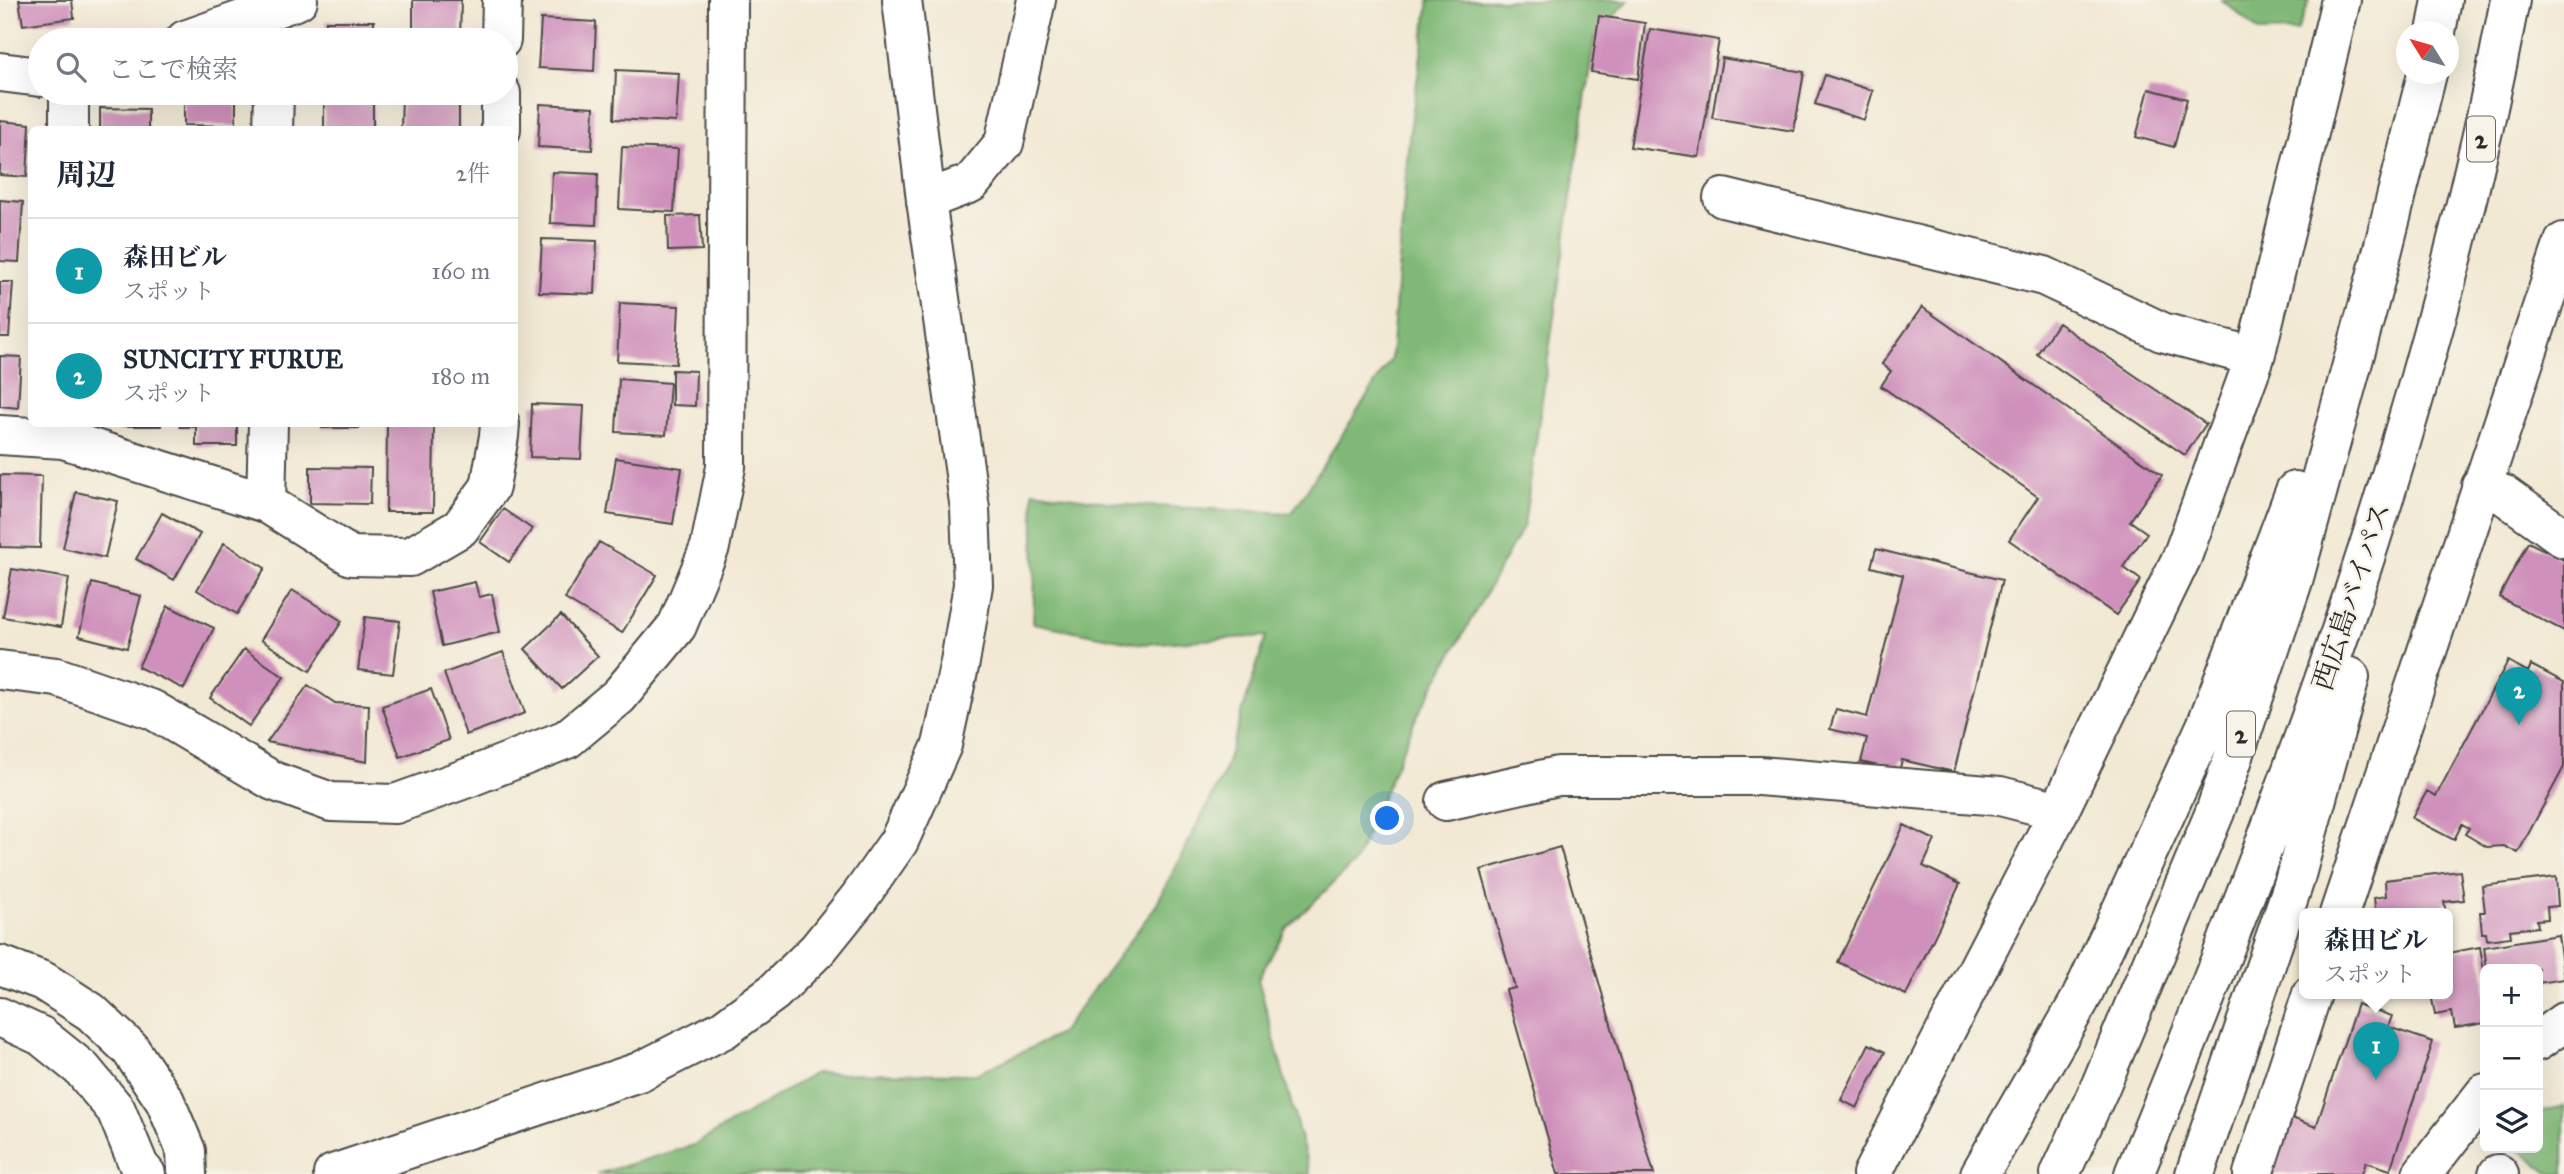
<!DOCTYPE html>
<html lang="ja">
<head>
<meta charset="utf-8">
<style>
  body { margin:0; font-family:"IM FELL Great Primer","Noto Serif JP",serif; background:#f6f6f7; color:#1f2937 }
  .controls { position:absolute; right:21px; bottom:21px; display:grid; overflow:hidden; border-radius:10px; box-shadow:0 7px 28px #0002 }
  .controls button { width:63px; height:63px; display:grid; place-items:center; padding:0; border:0; border-bottom:2px solid #e0e1e3; background:#fff; color:#1f2937; font:35px sans-serif }
  .compass { position:absolute; left:2396px; top:21px; width:63px; height:63px; border-radius:50%; background:#fff; box-shadow:0 7px 28px #0002; rotate:307deg }
  .you { position:absolute; left:1388px; top:819px; width:24px; height:24px; margin:-18px; border:5px solid #fff; border-radius:50%; background:#1a73e8; box-shadow:0 0 0 10px #1a73e833 }
  .badge { display:grid; place-items:center; width:46px; height:46px; border-radius:50%; background:#1f6fb2; color:#fff; font-size:23px; font-weight:700 }
  .pin { position:absolute; translate:-50% -58px; filter:drop-shadow(0 2px 4px #0008) }
  .pin::after { content:''; position:absolute; top:37px; width:24px; height:21px; background:inherit; clip-path:polygon(0 0,100% 0,50% 100%) }
  .popup { position:absolute; left:2299px; top:908px; width:154px; height:91px; box-sizing:border-box; display:grid; place-content:center; border-radius:10px; background:#fff; filter:drop-shadow(0 2px 5px #0005); font-size:23px; white-space:nowrap; color:#747a83 }
  .popup b { font-size:26px; color:#1f2937 }
  .popup::after { content:''; position:absolute; left:50%; top:100%; margin-left:-14px; border:14px solid transparent; border-top-color:#fff }
  .list { margin:0; padding:0; list-style:none }
  h2 { display:flex; justify-content:space-between; align-items:center; height:91px; margin:0; padding:0 28px; font-size:30px }
  h2 small { font-size:23px; font-weight:400; color:#747a83 }
  .list li { display:grid; grid-template-columns:46px 1fr auto; gap:21px; align-items:center; box-sizing:border-box; height:105px; padding:0 28px; border-top:2px solid #e0e1e3 }
  .list b { display:block; font-size:26px; white-space:nowrap }
  .list p { margin:0; font-size:23px; white-space:nowrap; color:#747a83 }
  .list em { font-size:23px; font-style:normal; color:#747a83 }
  .icon { flex:none; width:38px; height:38px; fill:none; stroke:currentColor; stroke-width:2; stroke-linecap:round; stroke-linejoin:round }
  .map { position:relative; flex:none; width:2564px; height:1174px; overflow:hidden }
  .search { position:absolute; background:#fff; box-shadow:0 7px 28px #0002; left:28px; top:28px; width:490px; height:77px; display:flex; align-items:center; gap:18px; box-sizing:border-box; padding:0 24px; border-radius:38px; color:#747a83; font-size:26px }
  .panel { position:absolute; background:#fff; box-shadow:0 7px 28px #0002; left:28px; top:126px; width:490px; height:301px; border-radius:10px }
  .map>svg:first-child { display:block }
  .forest { fill:#80b977; stroke:#567251; stroke-width:2 }
  .building { fill:#cf90bb }
  .lines { fill:none; stroke-linecap:round; stroke-linejoin:round }
  .minor-casing { stroke:#494844; stroke-width:42 }
  .tertiary-casing { stroke:#494844; stroke-width:42 }
  .motorway-casing { stroke:#494844; stroke-width:42 }
  .minor { stroke:#fff; stroke-width:38 }
  .tertiary { stroke:#fff; stroke-width:38 }
  .motorway { stroke:#fff; stroke-width:38 }
  .labels { text-anchor:middle; stroke-width:5; stroke-linejoin:round; paint-order:stroke }
  .shield { fill:#f7f3e8; stroke:#686764; stroke-width:2 }
  .shield-label { font-size:26px; font-weight:bold; fill:#2b2b2b }
  .street-label { font-size:28px; fill:#2b2b2b; stroke:#f7f3e8 }
</style>
</head>
<body>
<div class="map">
<svg width="2564" height="1174" viewBox="0 0 2564 1174">
  <rect width="100%" height="100%" fill="#f7f3e8"/>
  <filter id="ink" filterUnits="userSpaceOnUse"><feTurbulence type="fractalNoise" baseFrequency=".0143" numOctaves="2"/><feDisplacementMap in="SourceGraphic" scale="14" xChannelSelector="R" yChannelSelector="G"/><feConvolveMatrix kernelMatrix="1 2 1 2 8 2 1 2 1" color-interpolation-filters="sRGB"/></filter>
  <filter id="wash" filterUnits="userSpaceOnUse"><feTurbulence type="fractalNoise" baseFrequency=".00686" numOctaves="4" result="noise"/><feDisplacementMap in="SourceGraphic" scale="28" xChannelSelector="R" yChannelSelector="G"/><feGaussianBlur stdDeviation="1.57" result="paint"/><feColorMatrix in="noise" values="0 0 0 0 0 0 0 0 0 0 0 0 0 0 0 0 0 1.4 0 .05"/><feComposite in="paint" operator="in"/></filter>
  <g filter="url(#wash)">
    <rect width="100%" height="100%" fill="#f2e9d4"/>
    <path class="forest" d="M1429,0H1629L1594,38L1524,525L1416,718L1355,862L1286,929L1258,979L1310,1174H597L694,1145L815,1073L976,1074L1060,1034L1155,907L1223,775L1266,636L1141,644L1033,623L1035,573L1033,491L1129,505L1292,513L1391,359L1409,137Z
      M2222,0H2310L2297,31L2260,32Z
      M2564,1106V1174H2551L2517,1148H2538V1112Z"/>
    <g id="blocks">
      <path class="building" d="M19,0H72L74,18L23,25Z
        M413,0H461L460,40H413Z
        M1599,16L1645,23L1638,79L1591,72Z
        M541,19L596,22L594,71L538,68Z
        M326,21H374V40H326Z
        M1650,29L1719,40L1699,157L1630,147Z
        M1722,58L1804,72L1794,131L1712,118Z
        M616,70L679,73L676,122L614,119Z
        M1825,75L1873,91L1864,120L1815,104Z
        M2149,89L2187,99L2174,147L2136,137Z
        M184,93H236V126L184,125Z
        M402,93H459V130H401Z
        M324,97H373V130H324Z
        M540,104L594,107L592,150L538,147Z
        M100,108L148,109V130H100Z
        M0,121L30,124L27,177L0,175Z
        M622,147L678,149L674,212L619,209Z
        M552,172L598,174L596,225L550,223Z
        M0,200L23,202L19,262L0,261Z
        M700,215L702,250L668,251L667,216Z
        M542,239L597,241L595,294L539,292Z
        M0,282H13L9,337H0Z
        M620,303L679,306L676,364L617,361Z
        M1922,307L2162,475L2130,521L2147,533L2123,567L2141,580L2116,615L2009,540L2038,497L1881,386L1891,371L1882,364Z
        M2058,323L2206,424L2185,455L2037,354Z
        M0,356L21,357L18,408L0,406Z
        M672,370L696,371L695,406L672,405Z
        M619,379L670,383L666,435L616,432Z
        M532,404L584,406L581,459L530,457Z
        M99,424H161V426H99Z
        M180,424H237V446H196V427H180Z
        M322,424H359V428H322Z
        M387,424H434L433,512H386Z
        M616,458L682,468L673,524L607,514Z
        M310,467L371,468L370,504L310,503Z
        M0,475L42,476L40,548L0,547Z
        M76,492L118,501L105,558L63,548Z
        M503,509L532,529L509,562L480,542Z
        M162,513L200,534L174,580L136,559Z
        M599,542L657,575L622,633L565,599Z
        M2528,542L2564,560V631L2499,597Z
        M224,543L265,568L237,614L197,590Z
        M1876,549L2002,580L1954,772L1902,760L1899,771L1861,762L1867,738L1830,729L1836,709L1867,717L1903,575L1871,567Z
        M12,569L69,578L61,627L3,617Z
        M475,582L479,597L492,594L500,632L442,646L430,592Z
        M92,583L141,596L127,648L79,636Z
        M292,590L342,621L310,671L261,640Z
        M168,606L214,628L184,689L138,667Z
        M561,615L598,656L562,689L525,649Z
        M365,617L400,621L393,674L358,670Z
        M244,649L284,677L249,726L210,698Z
        M503,652L525,713L466,735L444,673Z
        M2508,661L2528,672L2531,665L2564,682V767L2518,853L2504,846L2487,847L2465,834L2469,828L2462,824L2454,840L2412,818L2427,791L2436,796Z
        M308,685L335,703L369,705L367,762L267,742Z
        M431,689L449,740L400,757L382,706Z
        M1904,825L1935,840L1923,866L1960,884L1906,995L1838,962Z
        M1560,847L1654,1174H1558L1506,990L1515,988L1481,870Z
        M2460,871L2464,900L2444,902L2446,914H2376L2374,898L2386,896L2385,880Z
        M2556,877L2558,906L2547,907L2548,919L2537,920L2538,927L2510,930L2511,937L2487,940L2486,933H2482L2480,912H2485L2482,886Z
        M2558,935L2564,979L2538,983V969H2487L2484,947Z
        M2480,947L2485,977V1023L2455,1028L2452,1012L2435,1015L2431,994H2448V953Z
        M2357,1004L2392,1016L2388,1027L2433,1042L2390,1170L2366,1162L2362,1174H2273L2292,1118L2316,1127Z
        M1869,1044L1885,1052L1857,1108L1841,1100Z"/>
    </g>
  </g>
  <g filter="url(#ink)">
    <use href="#blocks" fill-opacity="0" stroke="#494844" stroke-width="2"/>
    <g class="lines">
      <defs>
        <path id="minor" d="M185,40L298,0
          M501,40L502,0
          M0,72L40,77
          M69,130V93
          M273,130L274,93
          M501,130V93
          M1723,198L2044,276L2162,332L2255,357
          M926,200L971,183L1004,143L1036,0
          M0,435L63,439L266,503L351,556L410,557L460,528L490,487L499,436L500,424
          M2481,486L2504,495L2564,538
          M266,503L268,424
          M0,670L57,677L153,710L273,781L331,802L395,804L470,777L567,739L619,696L677,626L710,547L726,467L728,0
          M1446,801L1558,776H1759L2000,796L2059,811
          M2339,914L2564,242
          M0,965L43,981L91,1012L130,1049L165,1101L186,1151L187,1174
          M0,1017L41,1036L82,1069L116,1110L139,1166L146,1174
          M2538,1041L2564,1022
          M1872,1174L2059,811L2182,557L2255,357L2341,0
          M2253,1174L2312,994
          M2422,1174L2485,1093
          M2498,1174H2499"/>
        <path id="tertiary" d="M333,1174L639,1072L724,1029L774,992L818,949L859,898L899,841L942,745L960,662L973,585L970,509L926,200L902,0"/>
        <path id="motorway" d="M2436,32L2442,0
          M1980,1174L2080,1000L2206,726L2295,491
          M2060,1174L2100,1087L2215,812L2293,581L2376,277L2427,74
          M2134,1174C2291,795 2434,404 2510,0
          M2195,1174L2294,882L2350,677"/>
      </defs>
      <use href="#minor" class="minor-casing"/>
      <use href="#tertiary" class="tertiary-casing"/>
      <use href="#motorway" class="motorway-casing"/>
      <use href="#minor" class="minor"/>
      <use href="#tertiary" class="tertiary"/>
      <use href="#motorway" class="motorway"/>
    </g>
  </g>
  <g class="labels">
    <g class="shield">
      <rect x="2467" y="116.5" width="28" height="45" rx="5"/>
      <rect x="2227" y="711.5" width="28" height="45" rx="5"/>
    </g>
    <g class="shield-label">
      <text x="2481" y="148">2</text>
      <text x="2241" y="743">2</text>
    </g>
    <g class="street-label">
      <text transform="translate(2351 596) rotate(-72)" y="10">西広島バイパス</text>
    </g>
  </g>
</svg>
<div class="controls">
<button>+</button>
<button>−</button>
<button><svg class="icon" aria-label="layers" viewBox="0 0 24 24"><path d="M12 4l9 5-9 5-9-5zM3 14l9 5 9-5"/></svg></button>
</div>
<svg class="compass" viewBox="-18 -18 36 36"><path d="M0-13l5 13h-10z" fill="#e53935"/><path d="M0 13l5-13h-10z" fill="#747a83"/></svg>
<div class="you"></div>
<div class="pin badge" style="left:2376px;top:1080px;background:#0f9aa8">1</div>
<div class="popup"><b>森田ビル</b>スポット</div>
<div class="pin badge" style="left:2519px;top:725px;background:#0f9aa8">2</div>
<div class="search"><svg class="icon" aria-label="search" viewBox="0 0 24 24"><circle cx="10" cy="10" r="6"/><path d="M15 15l6 6"/></svg>ここで検索</div>
<section class="panel">
<h2>周辺<small>2件</small></h2>
<ul class="list">
<li><span class="badge" style="background:#0f9aa8">1</span><div><b>森田ビル</b><p>スポット</p></div><em>160 m</em></li>
<li><span class="badge" style="background:#0f9aa8">2</span><div><b>SUNCITY FURUE</b><p>スポット</p></div><em>180 m</em></li>
</ul>
</section>
</div>
</body>
</html>
